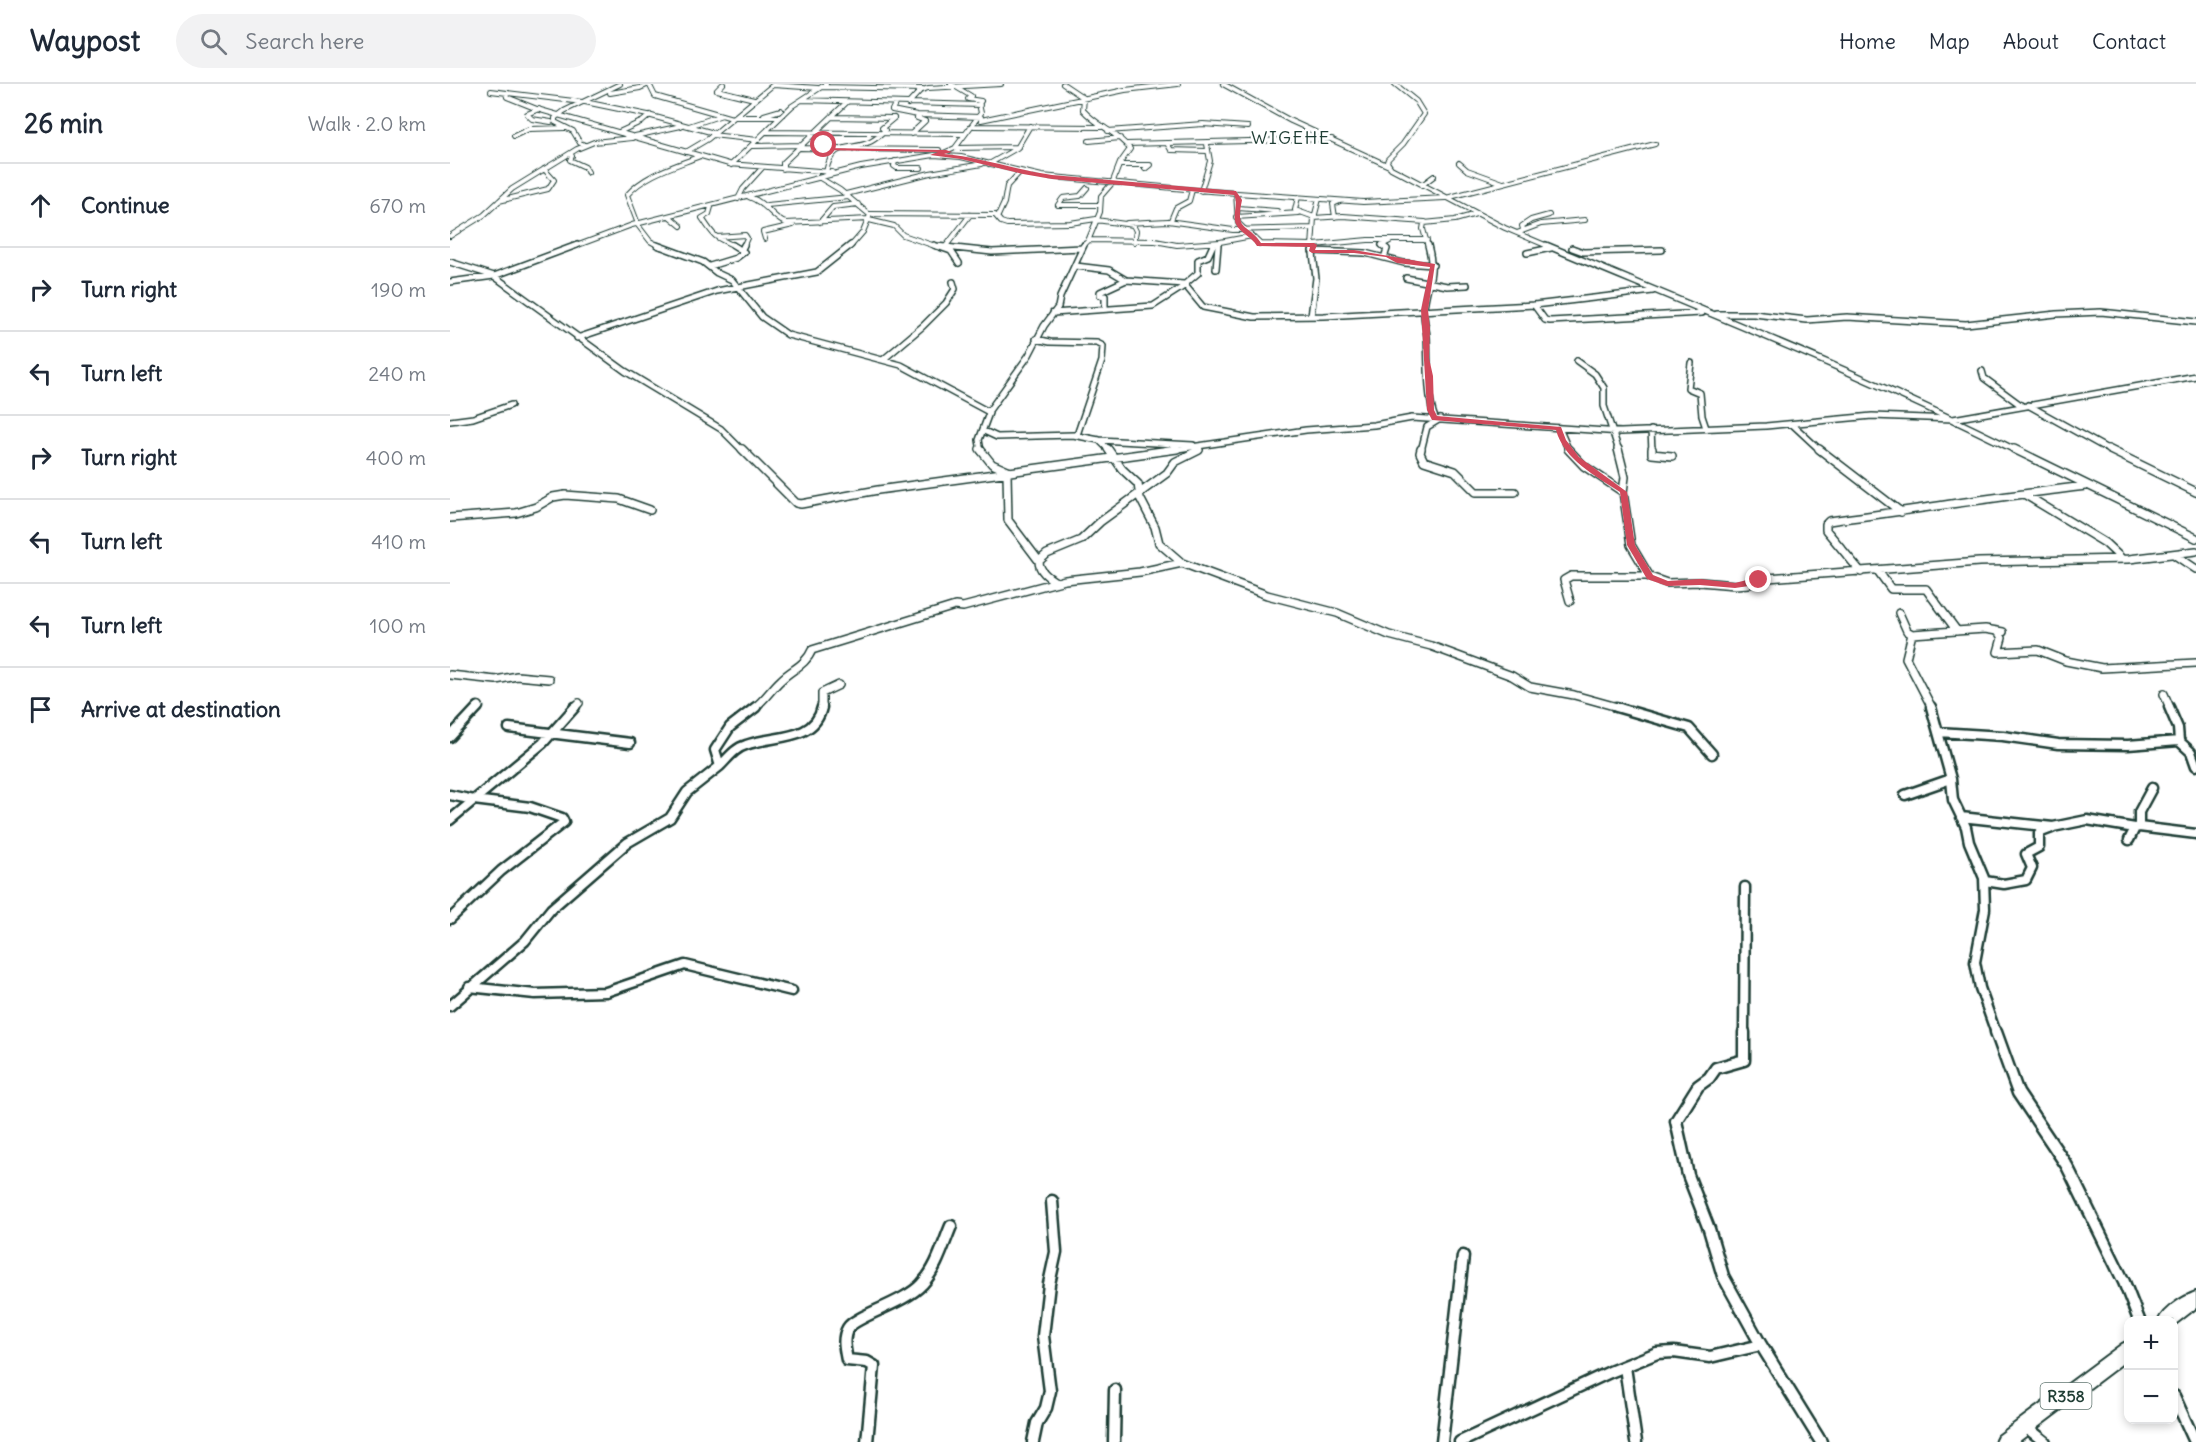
<!DOCTYPE html>
<html lang="en">
<head>
<meta charset="utf-8">
<style>
  body { margin:0; font-family:Delius,sans-serif; background:#f2f2f3; color:#1f2937 }
  .controls { position:absolute; right:18px; bottom:18px; display:grid; overflow:hidden; border-radius:12px; box-shadow:0 3px 9px #0003 }
  .controls button { width:54px; height:54px; display:grid; place-items:center; padding:0; border:0; border-bottom:2px solid #e0e1e3; background:#fff; color:#1f2937; font:30px sans-serif }
  .stop { position:absolute; width:18px; height:18px; margin:-14px; border:4px solid #d1495b; border-radius:50%; background:#fff }
  .stop.end { background:#d1495b; border-color:#fff; box-shadow:0 2px 6px #0008 }
  .list { margin:0; padding:0; list-style:none }
  h2 { display:flex; justify-content:space-between; align-items:center; height:78px; margin:0; padding:0 24px; font-size:26px }
  h2 small { font-size:20px; font-weight:400; color:#747a83 }
  .list li { display:grid; grid-template-columns:39px 1fr auto; gap:18px; align-items:center; box-sizing:border-box; height:84px; padding:0 24px; border-top:2px solid #e0e1e3 }
  .list b { display:block; font-size:22px; white-space:nowrap }
  .list em { font-size:20px; font-style:normal; color:#747a83 }
  .icon { flex:none; width:33px; height:33px; fill:none; stroke:currentColor; stroke-width:2; stroke-linecap:round; stroke-linejoin:round }
  .map { position:relative; flex:none; width:1746px; height:1358px; overflow:hidden }
  header { display:flex; align-items:center; gap:36px; box-sizing:border-box; height:84px; padding:0 30px; background:#fff; border-bottom:2px solid #e0e1e3 }
  header strong { font-size:28px }
  nav { display:flex; gap:33px; margin-inline-start:auto; font-size:21px }
  .search { width:420px; height:54px; background:#f2f2f3; display:flex; align-items:center; gap:15px; box-sizing:border-box; padding:0 21px; border-radius:33px; color:#747a83; font-size:22px }
  main { display:flex }
  aside { flex:1; background:#fff }
  .map>svg:first-child { display:block }
  .lines { fill:none; stroke-linecap:round; stroke-linejoin:round }
  .street-far4-casing { stroke:#1f3d34; stroke-width:6 }
  .street-far3-casing { stroke:#1f3d34; stroke-width:8 }
  .street-far2-casing { stroke:#1f3d34; stroke-width:10 }
  .street-far1-casing { stroke:#1f3d34; stroke-width:13 }
  .street-casing { stroke:#1f3d34; stroke-width:15 }
  .primary-casing { stroke:#1f3d34; stroke-width:4 }
  .street-far4 { stroke:#fff; stroke-width:4 }
  .street-far3 { stroke:#fff; stroke-width:5 }
  .street-far2 { stroke:#fff; stroke-width:7 }
  .street-far1 { stroke:#fff; stroke-width:8 }
  .street { stroke:#fff; stroke-width:10 }
  .primary { fill:#fff; fill-rule:evenodd }
  .route { fill:#d1495b }
  .labels { text-anchor:middle; stroke-width:5; stroke-linejoin:round; paint-order:stroke }
  .shield { fill:#fff; stroke:#627771; stroke-width:1.5 }
  .shield-label { font-size:16px; font-weight:bold; fill:#1f3d34 }
  .far-quarter-label { font-size:18px; letter-spacing:1.5px; fill:#1f3d34; stroke:#fff }
</style>
</head>
<body>
<header>
<strong>Waypost</strong>
<div class="search"><svg class="icon" aria-label="search" viewBox="0 0 24 24"><circle cx="10" cy="10" r="6"/><path d="M15 15l6 6"/></svg>Search here</div>
<nav><a>Home</a><a>Map</a><a>About</a><a>Contact</a></nav>
</header>
<main>
<aside>
<h2>26 min<small>Walk · 2.0 km</small></h2>
<ul class="list">
<li><svg class="icon" aria-label="ahead" viewBox="0 0 24 24"><path d="M12 20V5M6 11l6-6 6 6"/></svg><div><b>Continue</b></div><em>670 m</em></li>
<li><svg class="icon" aria-label="right" viewBox="0 0 24 24"><path d="M7 20v-9h11M14 6l5 5-5 5"/></svg><div><b>Turn right</b></div><em>190 m</em></li>
<li><svg class="icon" aria-label="left" viewBox="0 0 24 24"><path d="M17 20v-9H6M10 6l-5 5 5 5"/></svg><div><b>Turn left</b></div><em>240 m</em></li>
<li><svg class="icon" aria-label="right" viewBox="0 0 24 24"><path d="M7 20v-9h11M14 6l5 5-5 5"/></svg><div><b>Turn right</b></div><em>400 m</em></li>
<li><svg class="icon" aria-label="left" viewBox="0 0 24 24"><path d="M17 20v-9H6M10 6l-5 5 5 5"/></svg><div><b>Turn left</b></div><em>410 m</em></li>
<li><svg class="icon" aria-label="left" viewBox="0 0 24 24"><path d="M17 20v-9H6M10 6l-5 5 5 5"/></svg><div><b>Turn left</b></div><em>100 m</em></li>
<li><svg class="icon" aria-label="arrive" viewBox="0 0 24 24"><path d="M6 21V4h12l-3 4 3 4H6"/></svg><div><b>Arrive at destination</b></div></li>
</ul>
</aside>
<div class="map">
<svg width="1746" height="1358" viewBox="0 0 1746 1358">
  <rect width="100%" height="100%" fill="#fff"/>
  <filter id="ink" filterUnits="userSpaceOnUse"><feTurbulence type="fractalNoise" baseFrequency=".0167" numOctaves="2"/><feDisplacementMap in="SourceGraphic" scale="12" xChannelSelector="R" yChannelSelector="G"/><feConvolveMatrix kernelMatrix="1 2 1 2 8 2 1 2 1" color-interpolation-filters="sRGB"/></filter>
  <g filter="url(#ink)">
    <g class="lines">
      <defs>
        <path id="street-far4" d="M199,0L205,12L282,34
          M273,0L267,6L304,15
          M613,0L634,14L633,26C647,42 667,48 680,65L670,79L663,97
          M773,0L841,37L939,82
          M945,0L966,17L974,30L953,60L938,75L937,78L941,84L1055,144L1100,163
          M323,1L368,4
          M372,3L473,5
          M41,7L132,18
          M56,9L57,13L87,25L279,80L382,88
          M160,9L190,4L199,0
          M352,16L530,21
          M135,18L198,31L264,49
          M445,20L442,26L467,31L531,33
          M458,20L470,7L478,4L551,0
          M89,25L77,30L82,35L101,38
          M314,31L331,26
          M283,33H330
          M382,33L444,34
          M531,36L675,6L728,0
          M239,42L272,31
          M524,42L652,43
          M658,47L753,40L798,43
          M169,48L193,37L200,31
          M316,48L515,50
          M433,48L435,46L432,44L444,34
          M461,50L475,37L467,34
          M262,51L308,56
          M64,52L79,45L115,44
          M185,52L231,42
          M639,57L670,54
          M677,60L882,55
          M135,61L130,59L123,47L105,38V34L114,27L170,0
          M718,61L721,66L757,67
          M302,62L353,61
          M350,64L390,65
          M507,64L568,63
          M390,65L489,66
          M236,68L258,55L324,0
          M494,69L505,64L531,29L529,20L531,17L518,15L521,12L501,0
          M120,70L122,72L120,76L135,83L138,88
          M445,77L444,82L447,84H471
          M1009,79L1017,86L1053,99
          M539,80L567,64L580,42
          M281,81L342,22L376,0
          M670,81H700L695,85
          M333,85V79L397,18
          M376,88C382,56 400,67 420,58C424,56 428,53 432,50
          M370,94L390,106L420,131L413,148L400,163
          M972,101L984,92
          M637,104L630,112L613,114L608,121H650
          M751,107L760,77L757,60
          M786,109L788,139L810,160L864,161
          M396,110L480,89L532,80
          M299,113C316,118 325,137 336,139L419,135
          M848,113L845,126L864,133
          M996,114L1205,60
          M288,115L293,105L312,84
          M49,117L98,105L104,96L94,85
          M317,121L399,113
          M261,123L259,130L252,134C265,154 264,153 287,163
          M788,124L827,127
          M420,130L545,131L551,138L557,140L620,139L646,135
          M219,132L231,142
          M548,132L554,119L557,102L570,88
          M786,133L849,129
          M885,133L883,120L890,117
          M864,134L893,132L975,138
          M419,136L444,142L453,151L488,163
          M646,136L683,141L686,147L684,158
          M721,136L726,124L739,117L742,106
          M370,138L383,123L408,120
          M677,139L718,137L783,146L863,144
          M187,140L200,157L211,163
          M188,140L177,111C195,90 226,82 250,72
          M1073,145L1072,142L1081,136L1099,131
          M1067,149L1091,140L1135,136
          M0,152L34,131L62,105L127,65L144,58L182,54
          M267,153L295,151L297,154L293,163
          M315,155L313,148L343,141
          M638,156L705,157L727,161L770,158L802,152
          M864,161L918,156H977
          M486,162L493,163
          M496,162L520,131
          M123,163L182,141L411,83L484,71L511,73L592,92L746,106L913,118L995,114
          M632,163L638,157L650,128L651,112L664,97
          M762,163L764,159
          M768,163V158
          M862,163L864,134L869,115
          M934,163L932,161L940,157
          M978,163L973,145L974,139L1005,136L1026,130"/>
        <path id="street-far3" d="M207,161L253,178L267,189L282,196L312,233L338,251L451,281L537,327L539,329L529,356L531,367
          M484,161L501,167L509,179
          M932,161L937,165L935,171
          M978,161C986,191 977,197 974,224C973,233 976,243 977,252C978,272 977,317 985,334
          M1096,161C1254,227 1414,290 1567,367
          M486,162L542,168L632,164
          M1122,164L1133,168L1212,166
          M292,165L294,161
          M862,167L915,169L954,179L983,181
          M1077,169L1101,164
          M0,178L44,192L175,287L271,345L293,367
          M260,182L286,174L294,168L283,161
          M626,182L659,186L676,196L734,200L753,223L804,233L874,232L1084,221L1203,207
          M766,185L768,161
          M956,194L997,202L1017,201
          M0,198L44,192L127,161
          M735,200L748,189V176L758,172L763,161
          M1084,221L1095,236L1100,237L1252,229
          M655,225V212L650,211V208L676,196
          M603,229L703,222L736,201
          M1267,230H1304L1357,236L1397,233L1516,240L1606,230L1651,228L1746,238
          M861,232L866,194L862,161
          M127,254L267,207L367,188L401,161
          M586,255L600,258L647,259L653,262L652,277L627,351
          M434,275L473,242L496,219L505,205L503,198
          M1127,277L1145,290L1154,304V322L1169,367
          M1241,279L1238,304L1250,309L1252,332L1256,344
          M1532,287L1534,294L1572,322
          M1578,321L1661,367
          M538,328L579,271L594,242L608,223L610,213L634,161
          M0,337L23,334L61,321
          M1342,340L1371,367
          M1109,344L1119,367
          M1201,346L1202,367
          M534,347L547,353L623,351L649,356L743,361
          M649,356L660,367
          M714,367L856,346L924,341L962,334L1171,348L1316,342L1422,332L1503,335L1746,292
          M971,367L977,343L990,335"/>
        <path id="street-far2" d="M292,365L346,419L351,420L428,406L727,365
          M530,365L542,380L560,388
          M658,365L672,385L688,400L690,414L705,443L709,459L732,479L817,511L887,529L939,551L981,562L1062,592L1080,603L1124,611L1171,624
          M971,365L970,369L974,377L1005,387L1026,408H1065
          M1118,365L1134,382L1173,408
          M1168,365L1175,393L1173,408L1181,461L1200,493
          M1202,365V370L1222,372
          M1369,365L1451,428
          M1564,365L1746,454
          M1658,365L1746,408
          M557,389L558,436L589,477
          M1574,410L1655,459L1672,475
          M0,434L66,429L86,423L103,413L115,411L169,415L200,426
          M1725,471L1746,485
          M1428,487L1441,505H1476L1507,547
          M1411,488L1376,446V440L1379,437C1465,426 1550,412 1636,402
          M606,498C598,493 589,487 589,477L597,470L631,456L650,438L717,389L725,378L749,366
          M1120,517L1114,496L1121,492H1197L1217,499L1250,498L1285,501L1299,500L1318,494L1529,478L1679,475L1746,467
          M1449,529L1457,547L1462,550L1456,574L1482,624
          M1462,550L1535,545L1553,548L1549,549L1552,554L1548,568L1588,566L1616,577L1652,584L1746,579
          M0,591L46,596L67,592L99,595
          M1714,610L1720,624
          M27,624L29,622
          M124,624L129,619
          M304,624C315,616 321,605 331,596C342,585 356,581 362,566L505,522L513,523L615,496L690,488L732,479
          M372,624V609L389,601"/>
        <path id="street-far1" d="M1166,623L1239,644L1262,670
          M1481,623L1501,695L1503,716L1516,743L1519,758L1534,794L1535,825L1525,878L1530,904L1546,949
          M59,644L180,659
          M1488,648L1553,652L1608,660L1678,661L1729,657L1728,644L1719,623
          M0,653L28,623
          M1729,657L1741,668L1746,682
          M270,682C278,674 285,664 296,661C322,651 365,658 372,623
          M0,711L24,716L93,659L125,623
          M1455,711L1501,695
          M1511,733L1603,743L1637,736L1685,744
          M0,736L24,716L80,723L112,734L114,738L51,787L0,835
          M1689,743V728L1702,704
          M1679,756L1685,744L1689,743L1746,750
          M1535,797L1554,800L1576,796L1582,784L1576,770L1589,763V749L1602,744
          M19,903L85,910L156,908L235,881L342,907
          M0,922L75,857L101,825L177,759L220,734L237,708L270,682L265,666L280,643L306,623
          M1294,949L1295,803"/>
        <path id="street" d="M1294,948V976L1266,984L1259,994L1248,1002L1226,1037L1238,1091L1259,1145L1273,1192L1311,1261L1371,1358
          M1546,948L1568,1009L1617,1082L1674,1198L1689,1236
          M1175,1283L1186,1358
          M1724,1312L1745,1358
          M1575,1342L1595,1358
          M417,1358L424,1282L417,1278L397,1276C395,1266 392,1254 398,1244C405,1232 455,1219 472,1200C487,1184 493,1161 501,1142
          M583,1358L587,1339L596,1324L600,1307L593,1252L599,1200L606,1168L602,1117
          M664,1358L665,1306
          M992,1358L1013,1172
          M1010,1358L1160,1288L1207,1269L1224,1268L1260,1273L1311,1261"/>
        <path id="primary" d="M1746,1208V1224L1724,1241V1236H1709C1713,1225 1734,1212 1746,1208Z
          M1678,1257V1275L1568,1358H1545L1548,1352L1672,1260Z"/>
      </defs>
      <use href="#street-far4" class="street-far4-casing"/>
      <use href="#street-far3" class="street-far3-casing"/>
      <use href="#street-far2" class="street-far2-casing"/>
      <use href="#street-far1" class="street-far1-casing"/>
      <use href="#street" class="street-casing"/>
      <use href="#primary" class="primary-casing"/>
      <use href="#street-far4" class="street-far4"/>
      <use href="#street-far3" class="street-far3"/>
      <use href="#street-far2" class="street-far2"/>
      <use href="#street-far1" class="street-far1"/>
      <use href="#street" class="street"/>
      <use href="#primary" class="primary"/>
    </g>
  </g>
  <path class="route" d="M374,59L377,61L375,64L496,66L502,68L494,70C530,73 566,86 602,91L786,107L792,116C785,149 797,138 811,159H864L867,161L865,166H904L985,180L978,226L980,244L979,274L983,292L984,326L987,332L1111,343L1116,356L1129,373L1177,408L1185,461L1203,491L1218,497L1250,495L1285,499L1309,493L1314,496L1299,502L1285,504L1250,501L1217,502L1197,495L1177,461L1170,408C1146,392 1114,376 1106,346L982,336L977,326L971,226L980,183L947,179L936,173L904,169H862L859,167L860,163L807,162C802,153 790,149 786,140C782,130 789,120 784,111L602,95L573,90L511,75L480,71L488,68L368,66Z"/>
  <g class="labels">
    <rect class="shield" x="1590.5" y="1299" width="51" height="26" rx="4.5"/>
    <g class="shield-label">
      <text x="1616" y="1318">R358</text>
    </g>
    <g class="far-quarter-label">
      <text x="841" y="60">WIGEHE</text>
    </g>
  </g>
</svg>
<div class="controls">
<button>+</button>
<button>−</button>
</div>
<div class="stop" style="left:374px;top:61px"></div>
<div class="stop end" style="left:1309px;top:496px"></div>
</div>
</main>
</body>
</html>
